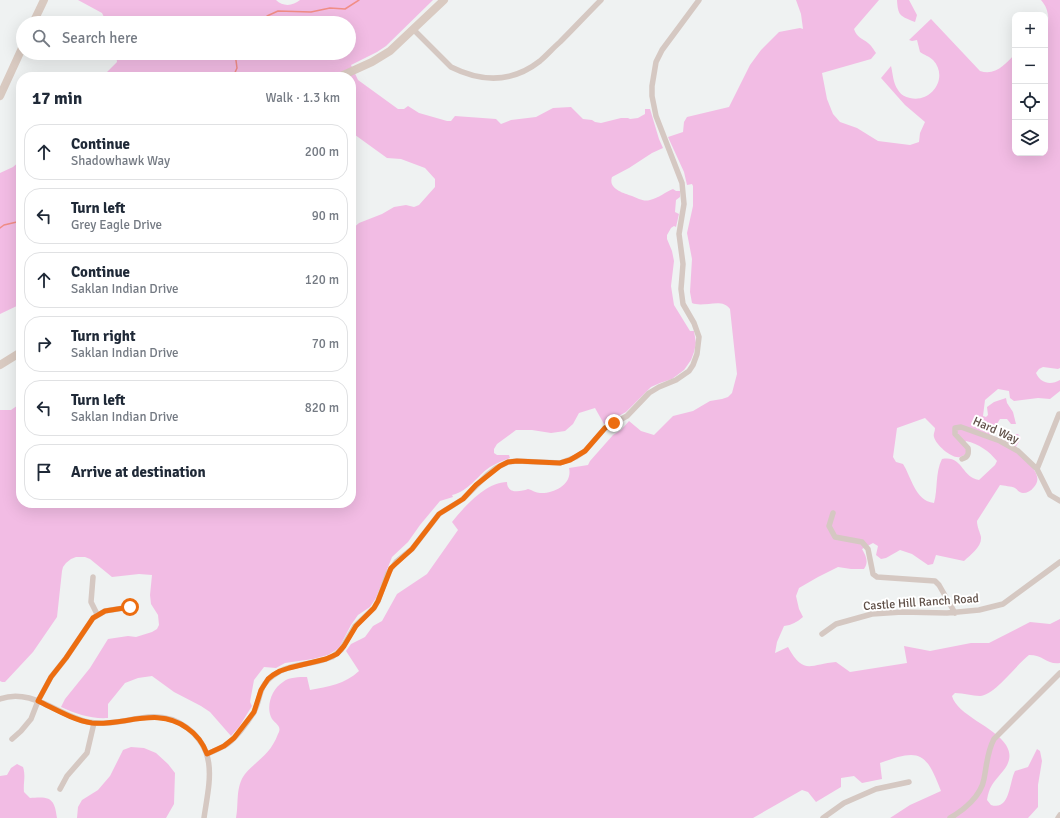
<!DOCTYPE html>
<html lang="en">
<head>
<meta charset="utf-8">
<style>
  body { margin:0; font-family:Signika,sans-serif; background:#f2f2f3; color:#1f2937 }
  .controls { position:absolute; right:12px; top:12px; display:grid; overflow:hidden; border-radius:8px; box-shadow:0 4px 16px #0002 }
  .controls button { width:36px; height:36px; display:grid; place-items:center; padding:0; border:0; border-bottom:1px solid #e0e1e3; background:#fff; color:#1f2937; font:20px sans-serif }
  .stop { position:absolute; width:12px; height:12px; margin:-9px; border:3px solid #ec6d10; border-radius:50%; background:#fff }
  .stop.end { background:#ec6d10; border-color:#fff; box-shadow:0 1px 4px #0008 }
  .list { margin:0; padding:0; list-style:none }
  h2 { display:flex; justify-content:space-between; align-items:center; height:52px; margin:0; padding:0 16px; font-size:17px }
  h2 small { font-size:13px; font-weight:400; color:#747a83 }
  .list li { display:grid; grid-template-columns:26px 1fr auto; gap:12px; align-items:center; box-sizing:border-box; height:56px; margin:0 8px 8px; padding:0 8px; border:1px solid #e0e1e3; border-radius:16px }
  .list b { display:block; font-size:15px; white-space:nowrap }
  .list p { margin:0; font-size:13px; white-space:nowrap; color:#747a83 }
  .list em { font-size:13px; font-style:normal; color:#747a83 }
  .icon { flex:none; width:22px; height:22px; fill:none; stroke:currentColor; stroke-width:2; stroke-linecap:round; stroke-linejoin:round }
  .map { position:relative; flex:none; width:1060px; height:818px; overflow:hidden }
  .search { position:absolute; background:#fff; box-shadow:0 4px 16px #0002; left:16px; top:16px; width:340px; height:44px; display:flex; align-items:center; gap:10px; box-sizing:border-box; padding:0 14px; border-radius:22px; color:#747a83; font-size:15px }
  .panel { position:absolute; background:#fff; box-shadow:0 4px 16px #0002; left:16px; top:72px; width:340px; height:436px; border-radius:16px }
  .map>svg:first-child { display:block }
  .green { fill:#f2bce4; fill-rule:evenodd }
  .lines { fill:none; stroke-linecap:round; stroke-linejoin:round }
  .stream { stroke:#f18e87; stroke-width:1.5 }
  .street { stroke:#d5c8c2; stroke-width:5.5 }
  .secondary { stroke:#d9cac1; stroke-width:8 }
  .route { stroke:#ec6d10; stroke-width:5 }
  .labels { text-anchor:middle; stroke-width:4; stroke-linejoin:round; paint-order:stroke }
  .street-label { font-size:12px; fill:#5e4e46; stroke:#fff }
</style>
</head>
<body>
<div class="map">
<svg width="1060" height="818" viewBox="0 0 1060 818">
  <rect width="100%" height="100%" fill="#eff2f2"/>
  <path class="green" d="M78,0H276C283,7 293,6 300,0H433L386,46L377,52L351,65L358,80L398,109H404L408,106L419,113L447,121H451L455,116L496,119L501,124L511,120L536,117L553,108L571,107L583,119L592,120L595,122L601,123L621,118H628L630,119L638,118L645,114V109H650L659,139L663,148L652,153L629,168L612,177C608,189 623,193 632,196C638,198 643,202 650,200C659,198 665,192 673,189L676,191H680V197L676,200L675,212L679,214L676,227L674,226L671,228L667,235V239L672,251L674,261L671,286L674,305L690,331H694L696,343L694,352L691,360L684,370L672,379L660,383L651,387L626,412L604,424L595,408L579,413L573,424L565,431L551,433L532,430H516L497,444L494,449V453L497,455H509L510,458C504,460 497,463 490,467C477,476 469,491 452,495L453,497L440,501L420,525L408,542L392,557L376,598L370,607L358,615L351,625L339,648L328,655L313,659L285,663L276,668L264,667L254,680L250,702L252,706L239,727L231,736L210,712L201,706L174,692L152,676L138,678L125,683L108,704V718C91,719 76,714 61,707L65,699L90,668L108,639L128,636L136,637L152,632L157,629L159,625L158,615L151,604L150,595L152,575L139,574L112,577L90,559L85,557H76L71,559L66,563L63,567L62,571L57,617L33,652L5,682H2L0,681V410H11L21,403V503H351V230L359,223L382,214L394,207L406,205L414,207L419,205L435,187V179L425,168L401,159L387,158L351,132V77H102L117,62L116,53H349V23H107L102,13Z
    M796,0H879L854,29C857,38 862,38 868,43C871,45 874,50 876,53L871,59L822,73L827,99L833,114L840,122L857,128L878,141L910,145L919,142L920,133L925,122L905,105L881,78L891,66C893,74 893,83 898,90C901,95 905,97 910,98C932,103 949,77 933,60C929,56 924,55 920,52L917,40L912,41L909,40L931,19L980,71C996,76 1005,64 1015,54V153H1045V29C1051,19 1048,8 1041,0H1060V368L1058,369L1043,367L1039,369L1036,373C1041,384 1051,385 1060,380V391L1050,399L1038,398L1014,401L1010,398L1009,391L998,389L985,400L983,416L986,417L988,415L987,407L994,402L1006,398L1007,403L1013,412L1016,424H1011L1007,419H1000L990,435L1001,439L1013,434H1018L1021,438L1014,450C1023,458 1046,474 1034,487C1031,491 1027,493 1023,493C1018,492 1018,490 1015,488C1011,486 1004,486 1000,485L977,521C977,527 980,532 981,537C982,547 970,555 964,561L936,555L933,564L928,565L912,554L900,550L886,558L881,559L876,555L878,546L873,543L862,549C866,556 869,562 864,569H851L838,567L818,577L799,588L796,596L799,609L803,617C797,622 792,625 784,626L777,642L775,653L788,647C804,676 810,664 836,662L850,672L907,663L904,646L930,651L971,643H989L1030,622L1050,624L1060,619V663C1047,665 1044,655 1029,655C1016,665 995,695 980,696C972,696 964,693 955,693L952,696C957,715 995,727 1006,745C1017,763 999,773 992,785C989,790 988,794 987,800L991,805C1010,811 1009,783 1015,771L1028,767L1037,749L1040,751L1042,761L1038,785V807L1028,818H890L910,805L941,791C926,752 920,748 880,763L882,779L862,783L854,776L841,778V787L816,802L808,792L802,790L753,818H236C239,804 235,787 245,774C258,759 270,755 278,734C283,725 274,724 271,717C266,705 272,689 283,682C289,677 299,677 307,677L310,690C328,687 345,684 359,671L346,651L351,644L365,637L373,626L382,621L397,594L427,574L458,530L452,522C464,507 486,482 507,482C507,494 520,492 528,489C532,490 536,493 540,493C554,494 573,484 569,468L588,465L590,461L613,435L621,430L629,421L641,431L654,435L673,416L693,411L710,401L722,399L728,397L732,393L737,374L730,309C722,297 704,308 692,303L690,292L692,259L687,233L693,206V186L692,184L687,185L684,172L668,137L683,132L684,122L687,117L729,107L750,65L761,50L779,32L800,28L803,29L801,14ZM925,418L935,428C935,432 933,434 934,437C936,445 952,459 960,457C961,457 966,454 966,454L967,448L963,445L966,441C979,444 989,451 997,461L995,465L979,480C961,477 963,455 942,459C935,473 938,489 934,503C915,501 911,476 903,464L896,462L893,457L897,428Z
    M897,0H909L917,15L915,22C900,16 898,16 897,0Z
    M21,160V304L0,314V173L13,167Z
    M131,747L144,748L156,753L168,764L175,773L174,804L166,818H77L78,807L82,800L98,790L110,776L123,750Z
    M17,764L23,767C26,776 23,783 24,792L30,798C38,798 50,795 54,805C56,809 56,814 57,818H0V776L7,775L11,768Z"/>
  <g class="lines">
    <path class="stream" d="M263,23L267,16L278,11L311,12L330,8L345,9L359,0
      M233,77L237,68L235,53
      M0,228L4,225L21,221"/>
    <path class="street" d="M413,29L451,67C481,82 512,83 540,61C547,55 553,48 560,42C574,28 587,14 601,0
      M1060,414H1059L1037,469L1050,495L1060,501
      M962,459C968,457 969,454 968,448L955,434V428L961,427L1000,441L1018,451L1037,469
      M833,513L829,526L835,537L862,542L868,549L873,574L877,577L935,581L939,585L955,613
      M93,577L91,602L97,614
      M822,634L836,624L872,614L902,612L947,613L979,610L1003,604L1060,562
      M0,699C31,687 59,716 88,722C108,726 129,719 148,717C161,716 175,719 186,727C219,751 209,783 204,818
      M12,739L21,731L31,719L38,701L51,677L66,658L93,618L105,611L130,607
      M207,754C213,751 219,749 224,746C234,741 248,722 254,712C262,697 257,687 274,675C288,664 310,665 326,659L332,657L341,650L355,626L374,608L378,601L388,573L396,562L412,549L439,514L463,499L487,475L496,468L508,462L517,461L560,463L576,457L585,451L605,428L627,416L649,393L659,387L676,380L689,371L693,365L697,354L699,337L694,323L683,304L681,289L683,264L679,234L684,204L682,183L656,116L652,96V86L656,62L662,50L699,0
      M60,789L67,776L87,753L94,723
      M823,818L844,803L876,789L909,782
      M950,818C964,810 981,796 984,779C987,764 987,752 994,739L1060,673
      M1058,818L1060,815"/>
    <path class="secondary" d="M33,23L44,0
      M339,77L372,62L390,51L444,0
      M0,96L23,46
      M0,365L21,352"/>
  </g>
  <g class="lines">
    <path class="route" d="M130,607L105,611L93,618L66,658L51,677L38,701C55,709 73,720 92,723C124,726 158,706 187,728C196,734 203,743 207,754L224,746L234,738L254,712L261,690L268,679L273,675L280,671L289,668L326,659L337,654L344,646L356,626L374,608L378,601L391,568L412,549L439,514L463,499L476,485L500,466L508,462L517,461L560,463L570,460L585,451L605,428L614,423"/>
  </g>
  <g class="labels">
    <g class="street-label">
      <text transform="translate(996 430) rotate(24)" y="4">Hard Way</text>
      <text transform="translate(921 602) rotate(-4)" y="4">Castle Hill Ranch Road</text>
    </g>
  </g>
</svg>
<div class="controls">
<button>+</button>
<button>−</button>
<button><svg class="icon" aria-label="locate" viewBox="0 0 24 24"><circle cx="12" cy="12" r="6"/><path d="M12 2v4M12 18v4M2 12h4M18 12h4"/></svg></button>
<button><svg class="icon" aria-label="layers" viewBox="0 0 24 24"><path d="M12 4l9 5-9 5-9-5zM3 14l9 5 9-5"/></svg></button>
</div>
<div class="stop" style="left:130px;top:607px"></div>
<div class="stop end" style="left:614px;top:423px"></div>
<div class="search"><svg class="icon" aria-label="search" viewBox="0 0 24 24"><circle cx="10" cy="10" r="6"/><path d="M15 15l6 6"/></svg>Search here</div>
<section class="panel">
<h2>17 min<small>Walk · 1.3 km</small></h2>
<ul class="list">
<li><svg class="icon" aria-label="ahead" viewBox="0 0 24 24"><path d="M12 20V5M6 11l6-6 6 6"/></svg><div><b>Continue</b><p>Shadowhawk Way</p></div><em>200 m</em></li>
<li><svg class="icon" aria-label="left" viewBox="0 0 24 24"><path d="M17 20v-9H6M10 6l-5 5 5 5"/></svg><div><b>Turn left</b><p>Grey Eagle Drive</p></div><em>90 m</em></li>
<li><svg class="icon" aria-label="ahead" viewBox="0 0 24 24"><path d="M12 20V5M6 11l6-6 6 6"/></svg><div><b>Continue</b><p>Saklan Indian Drive</p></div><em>120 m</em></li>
<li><svg class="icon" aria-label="right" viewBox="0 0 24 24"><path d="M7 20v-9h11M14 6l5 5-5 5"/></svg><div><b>Turn right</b><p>Saklan Indian Drive</p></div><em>70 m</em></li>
<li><svg class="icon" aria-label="left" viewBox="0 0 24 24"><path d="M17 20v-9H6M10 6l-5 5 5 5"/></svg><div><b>Turn left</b><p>Saklan Indian Drive</p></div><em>820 m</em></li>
<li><svg class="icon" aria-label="arrive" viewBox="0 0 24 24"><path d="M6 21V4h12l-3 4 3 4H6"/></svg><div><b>Arrive at destination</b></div></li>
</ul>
</section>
</div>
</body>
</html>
